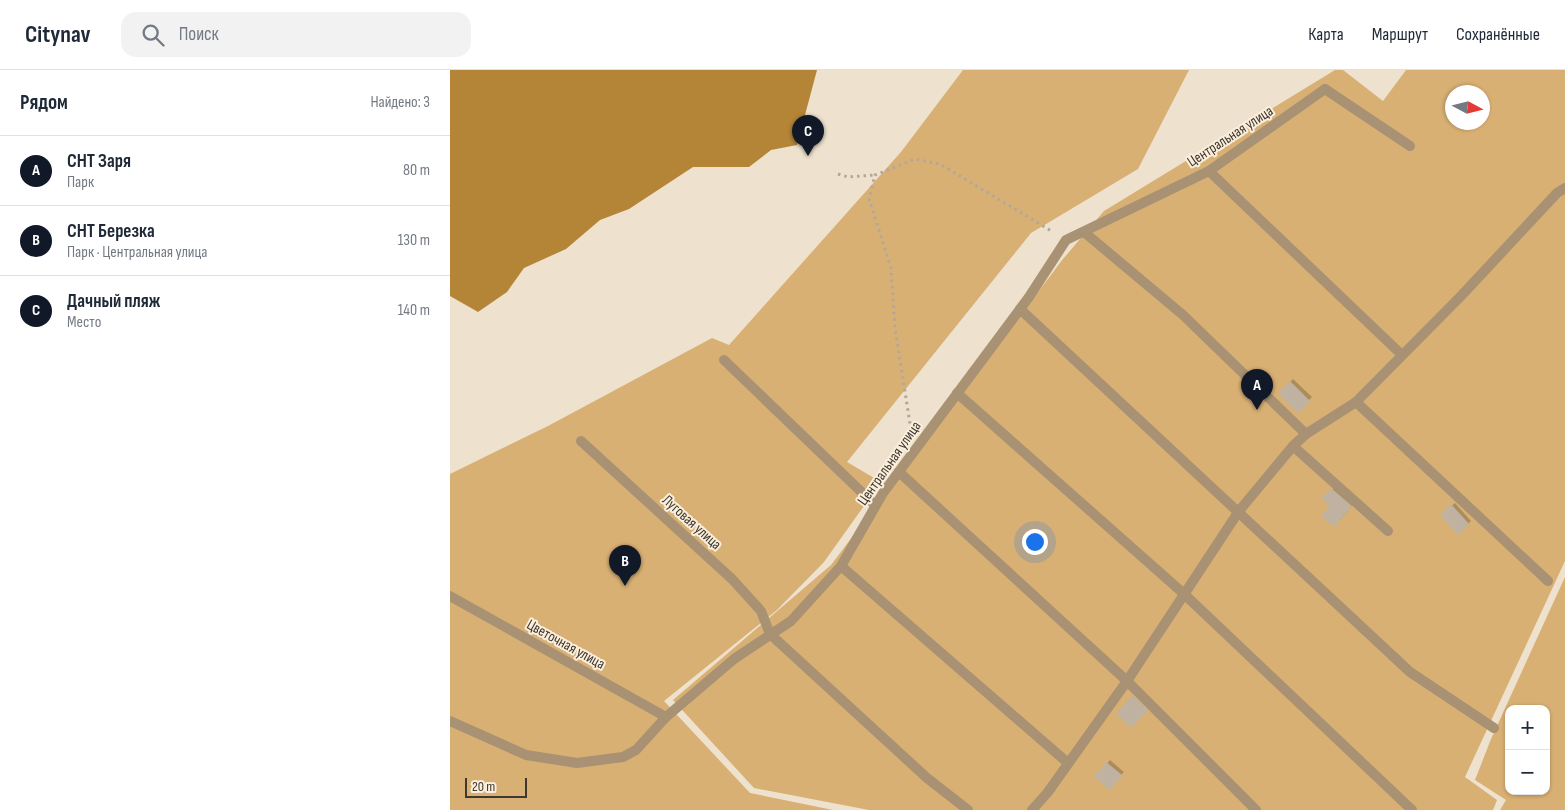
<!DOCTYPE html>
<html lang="ru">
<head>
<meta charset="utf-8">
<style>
  body { margin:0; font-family:"Sofia Sans Condensed",sans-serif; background:#f2f2f3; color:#1f2937 }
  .controls { position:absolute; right:15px; bottom:15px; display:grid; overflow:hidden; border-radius:10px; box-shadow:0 1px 4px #0004 }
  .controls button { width:45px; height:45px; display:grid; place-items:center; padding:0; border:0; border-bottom:1px solid #e0e1e3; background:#fff; color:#1f2937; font:25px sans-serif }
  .compass { position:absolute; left:995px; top:15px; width:45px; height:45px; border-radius:50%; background:#fff; box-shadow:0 1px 4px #0004; rotate:97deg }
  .scale { position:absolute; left:15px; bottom:12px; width:62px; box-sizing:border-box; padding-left:5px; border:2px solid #3d3831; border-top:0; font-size:14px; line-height:18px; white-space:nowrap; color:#3d3831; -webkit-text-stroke:4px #fbeedb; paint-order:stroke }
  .you { position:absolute; left:584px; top:471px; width:18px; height:18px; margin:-12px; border:4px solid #fff; border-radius:50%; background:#1a73e8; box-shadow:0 0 0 8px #1a73e833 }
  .badge { display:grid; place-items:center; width:32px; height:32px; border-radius:50%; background:#111827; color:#fff; font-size:16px; font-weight:700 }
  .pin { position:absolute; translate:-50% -41px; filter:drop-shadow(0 1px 2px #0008) }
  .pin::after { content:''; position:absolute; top:26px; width:18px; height:15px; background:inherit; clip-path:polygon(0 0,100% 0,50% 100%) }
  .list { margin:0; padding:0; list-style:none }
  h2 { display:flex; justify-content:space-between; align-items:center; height:65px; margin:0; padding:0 20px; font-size:21px }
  h2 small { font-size:16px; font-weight:400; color:#747a83 }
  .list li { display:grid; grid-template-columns:32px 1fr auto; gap:15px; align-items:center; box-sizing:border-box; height:70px; padding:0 20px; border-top:1px solid #e0e1e3 }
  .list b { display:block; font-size:19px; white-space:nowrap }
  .list p { margin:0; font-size:16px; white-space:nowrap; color:#747a83 }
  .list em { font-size:16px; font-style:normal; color:#747a83 }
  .icon { flex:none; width:28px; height:28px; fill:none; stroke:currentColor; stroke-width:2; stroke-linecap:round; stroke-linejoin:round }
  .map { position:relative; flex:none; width:1115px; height:740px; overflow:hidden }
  header { display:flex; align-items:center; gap:30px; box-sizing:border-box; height:70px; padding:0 25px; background:#fff; border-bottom:1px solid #e0e1e3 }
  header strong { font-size:24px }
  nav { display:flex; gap:28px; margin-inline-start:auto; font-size:18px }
  .search { width:350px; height:45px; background:#f2f2f3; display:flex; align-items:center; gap:12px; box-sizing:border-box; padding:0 18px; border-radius:15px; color:#747a83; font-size:19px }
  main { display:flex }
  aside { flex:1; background:#fff }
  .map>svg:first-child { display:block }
  .green { fill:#d9b074; fill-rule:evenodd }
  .water { fill:#b58537 }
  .shadow { fill:#0003 }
  .building { fill:#bfb2a1 }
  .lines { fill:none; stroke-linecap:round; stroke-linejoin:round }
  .path { stroke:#b2a799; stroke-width:3; stroke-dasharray:2.5 4; stroke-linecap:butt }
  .service { stroke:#a89273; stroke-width:10 }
  .minor { stroke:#a89273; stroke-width:10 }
  .labels { text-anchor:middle; stroke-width:4; stroke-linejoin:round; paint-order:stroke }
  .street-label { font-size:15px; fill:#3d3831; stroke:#fbeedb }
</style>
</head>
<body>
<header>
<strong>Citynav</strong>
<div class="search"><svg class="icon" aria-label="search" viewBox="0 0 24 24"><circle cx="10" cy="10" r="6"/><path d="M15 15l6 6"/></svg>Поиск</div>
<nav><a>Карта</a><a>Маршрут</a><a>Сохранённые</a></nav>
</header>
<main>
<aside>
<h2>Рядом<small>Найдено: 3</small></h2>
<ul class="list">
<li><span class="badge">A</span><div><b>СНТ Заря</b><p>Парк</p></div><em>80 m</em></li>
<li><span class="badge">B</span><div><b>СНТ Березка</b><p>Парк · Центральная улица</p></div><em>130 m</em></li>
<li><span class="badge">C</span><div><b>Дачный пляж</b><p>Место</p></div><em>140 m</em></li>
</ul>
</aside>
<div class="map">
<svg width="1115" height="740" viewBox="0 0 1115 740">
  <rect width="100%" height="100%" fill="#eee1ce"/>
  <path class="green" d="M513,0H739L688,99L581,163L397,392L431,412L374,492L327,540L214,631L300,723L383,740H0V404L98,356L262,268L279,275L451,82Z
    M885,0H893L933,31L956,0H1115V491L1015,707L1047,730L1043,740H419L304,718L223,630L381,495L613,189L654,141ZM1002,22H1032V52H1002Z
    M1115,507V740H1050L1056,730L1025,710L1041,669ZM1059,639H1096V721H1059Z"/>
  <path class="water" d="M0,0H367L347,75L321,80L299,97H243L179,139L150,150L116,179L74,198L57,222L28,242L0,226Z"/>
  <path class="shadow" d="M843,309L862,327L848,341L830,323Z
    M888,413L907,430L890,450L882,436L874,429Z
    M1005,433L1021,451L1008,463L991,445Z
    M660,690L674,702L662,715L646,706Z"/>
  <path class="building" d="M840,311L860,331L848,343L828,323Z
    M881,418L902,436L884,457L871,446L880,436L872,429Z
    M1001,434L1019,454L1008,465L990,445Z
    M683,625L698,640L681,658L666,644Z
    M656,692L672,705L660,720L644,707Z"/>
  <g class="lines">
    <path class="path" d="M388,104L398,107L425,105
      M461,360L445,258L441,198L419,129L425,105L465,89L490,94L603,162"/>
    <path class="service" d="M875,19L960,76
      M759,101L952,285
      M634,162L733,245L856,364
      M570,239L960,602L1044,658
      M274,290L425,435
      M507,323L733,523L962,740
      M906,332L1098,511
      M131,371L282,509L311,541L320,564L477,708L518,740
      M843,376L938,461
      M449,402L677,611L806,740
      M391,496L618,693
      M0,526L216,647"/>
    <path class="minor" d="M0,651L76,685L127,693L173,687L186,680L216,647L284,589L341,551L391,496L433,423L579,227L616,170L759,101L875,19
      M582,740L598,722L677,611L789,441L843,376L856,364L906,332L1011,226L1107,123L1115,118"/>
  </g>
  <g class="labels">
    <g class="street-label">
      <text transform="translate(780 66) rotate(-33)" y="5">Центральная улица</text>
      <text transform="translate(439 393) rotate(-55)" y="5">Центральная улица</text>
      <text transform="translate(242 452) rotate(42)" y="5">Луговая улица</text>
      <text transform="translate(116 574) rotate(29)" y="5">Цветочная улица</text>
    </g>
  </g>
</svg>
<div class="controls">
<button>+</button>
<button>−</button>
</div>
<svg class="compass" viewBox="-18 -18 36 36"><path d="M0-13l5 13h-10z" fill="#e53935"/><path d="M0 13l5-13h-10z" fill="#747a83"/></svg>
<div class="scale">20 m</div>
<div class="you"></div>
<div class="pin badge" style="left:807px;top:340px">A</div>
<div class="pin badge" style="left:175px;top:516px">B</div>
<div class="pin badge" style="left:358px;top:86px">C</div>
</div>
</main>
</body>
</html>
